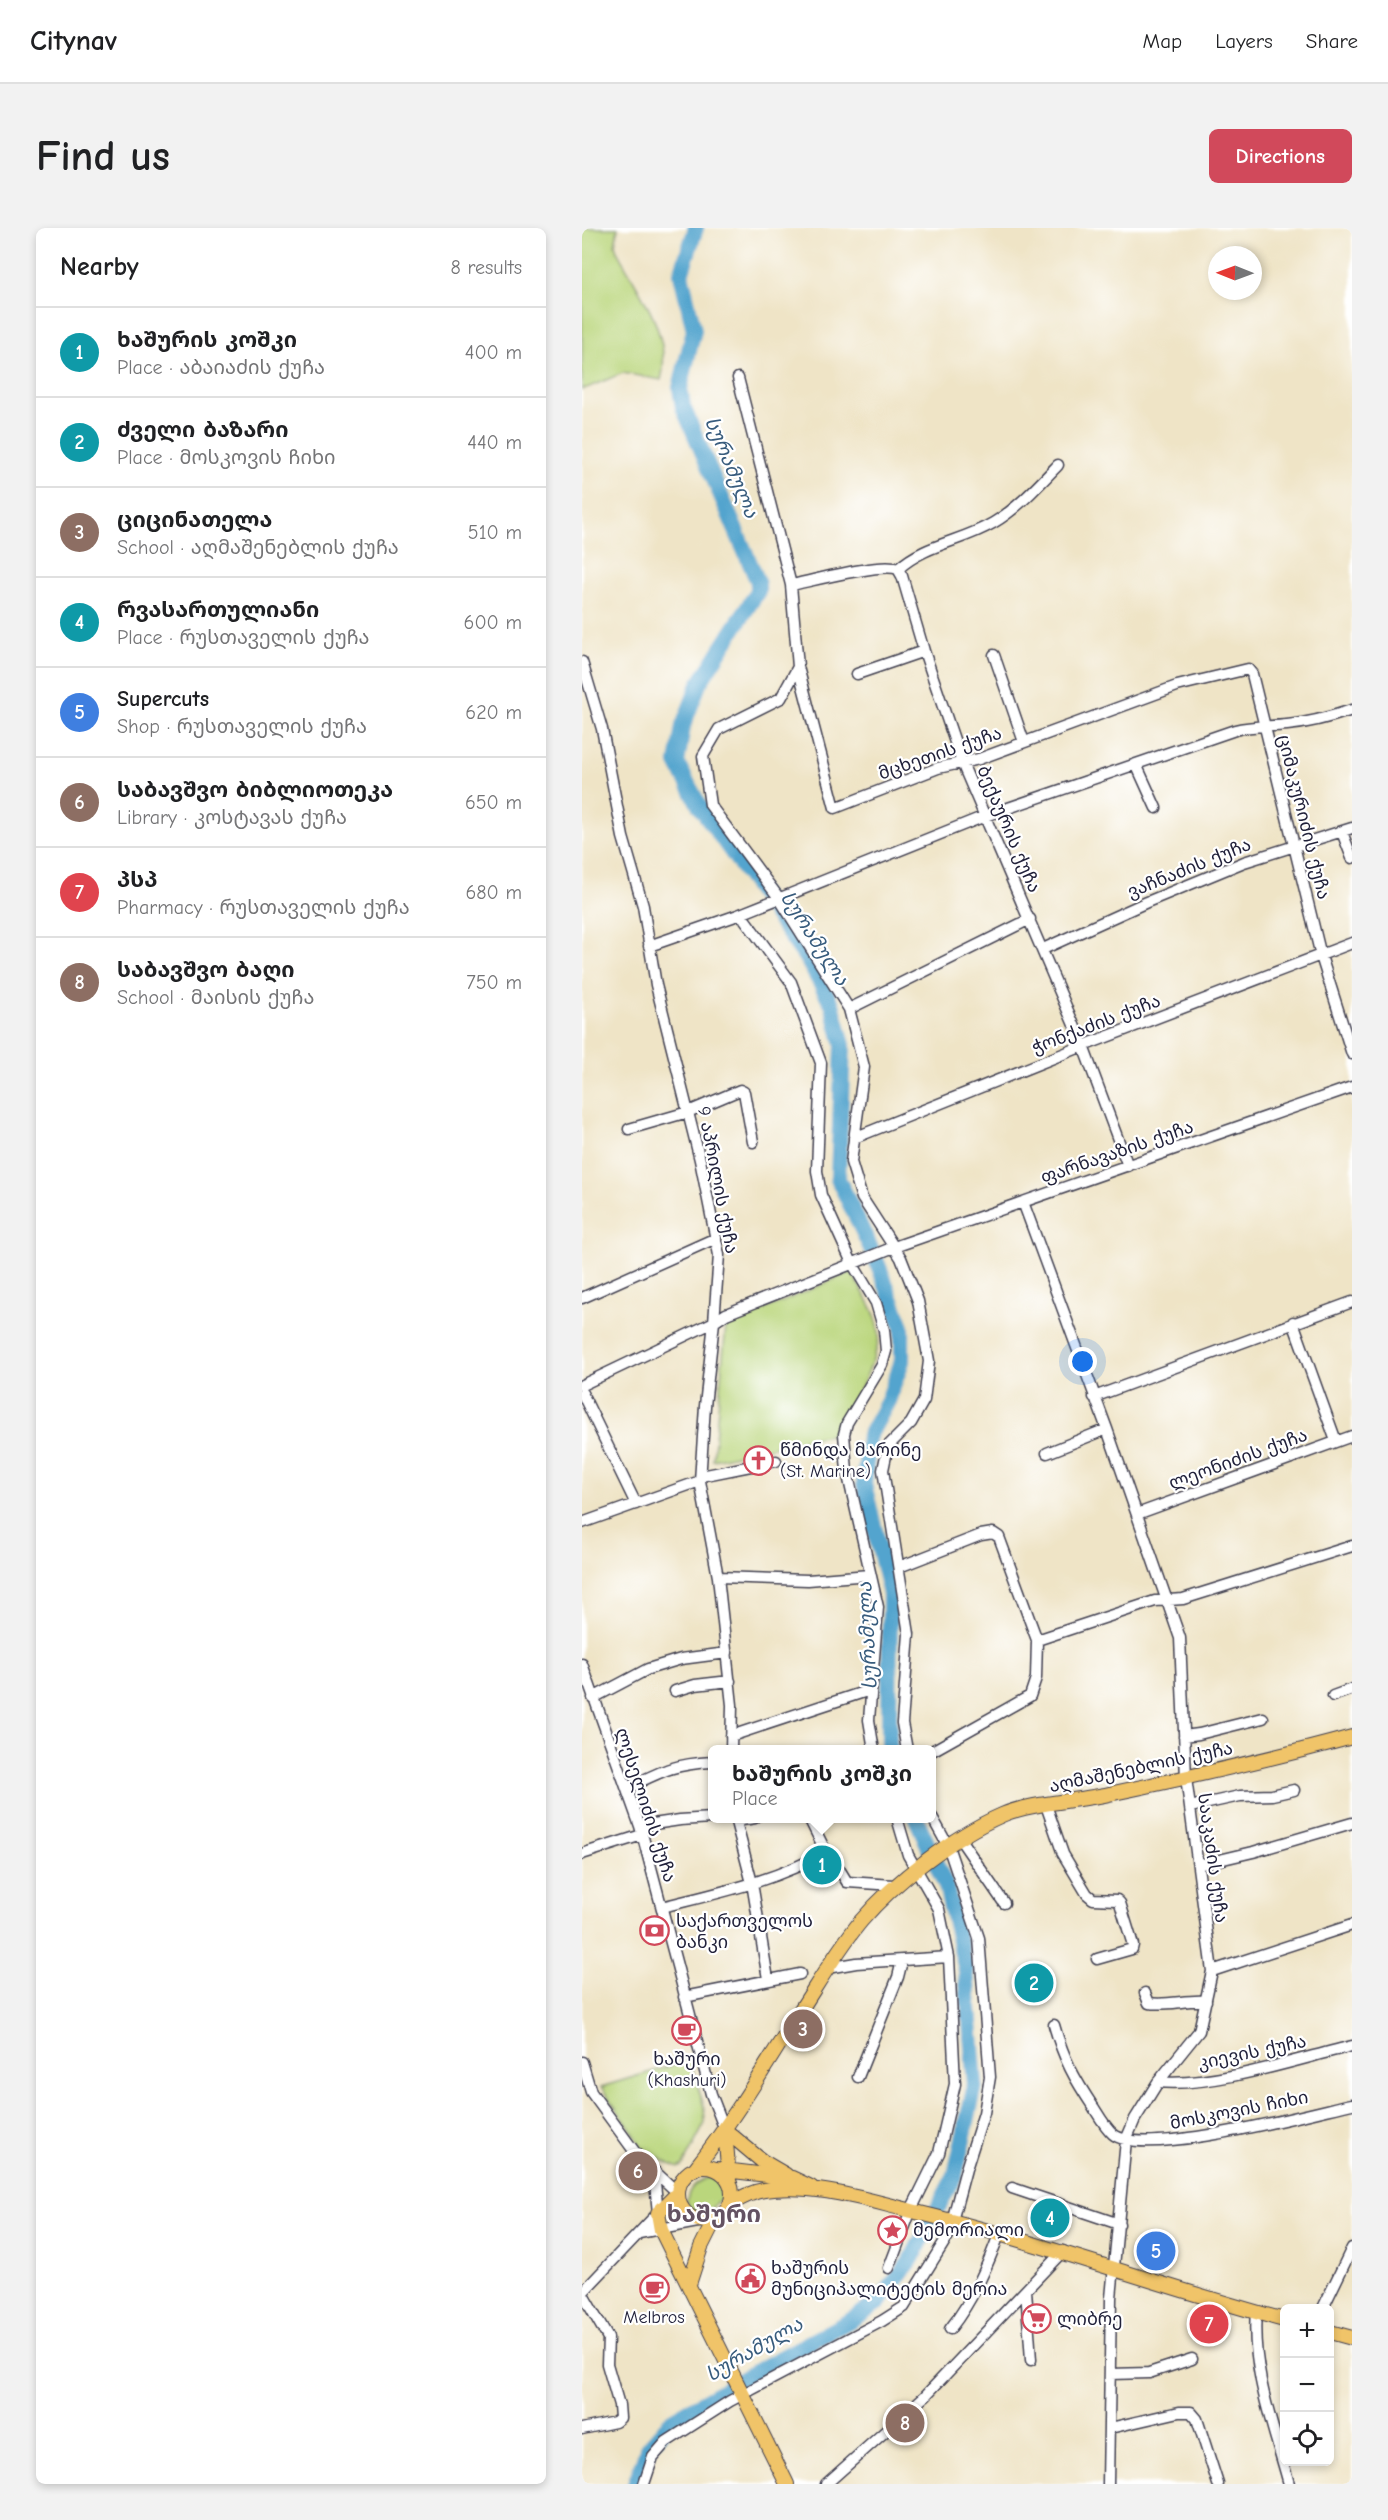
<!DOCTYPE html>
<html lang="en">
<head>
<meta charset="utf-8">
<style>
  body { margin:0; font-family:"Comic Neue","Noto Sans Georgian",sans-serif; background:#f2f2f2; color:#202124 }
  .controls { position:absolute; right:18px; bottom:18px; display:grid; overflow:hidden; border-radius:9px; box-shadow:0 3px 9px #0003 }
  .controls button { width:54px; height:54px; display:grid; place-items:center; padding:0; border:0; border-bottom:2px solid #e0e0e0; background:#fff; color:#202124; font:30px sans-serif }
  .compass { position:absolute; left:626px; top:18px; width:54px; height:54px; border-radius:50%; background:#fff; box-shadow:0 3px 9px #0003; rotate:271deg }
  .you { position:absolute; left:501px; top:1134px; width:21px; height:21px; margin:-15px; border:4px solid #fff; border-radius:50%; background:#1a73e8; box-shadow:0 0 0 9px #1a73e833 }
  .badge { display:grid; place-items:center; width:39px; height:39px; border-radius:50%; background:#d1495b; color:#fff; font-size:20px; font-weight:700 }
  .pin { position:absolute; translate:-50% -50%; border:3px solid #fff; box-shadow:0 2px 6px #0006 }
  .popup { position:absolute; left:126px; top:1517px; width:228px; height:78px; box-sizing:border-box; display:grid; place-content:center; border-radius:9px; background:#fff; filter:drop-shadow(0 2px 4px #0005); font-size:20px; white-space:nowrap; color:#757577 }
  .popup b { font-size:22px; color:#202124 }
  .popup::after { content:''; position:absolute; left:50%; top:100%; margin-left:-12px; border:12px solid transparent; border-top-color:#fff }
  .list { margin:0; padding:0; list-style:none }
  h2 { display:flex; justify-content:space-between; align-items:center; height:78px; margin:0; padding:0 24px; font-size:26px }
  h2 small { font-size:20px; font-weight:400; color:#757577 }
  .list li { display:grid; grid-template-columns:39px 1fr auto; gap:18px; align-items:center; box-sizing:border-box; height:90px; padding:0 24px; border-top:2px solid #e0e0e0 }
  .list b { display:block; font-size:22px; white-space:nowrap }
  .list p { margin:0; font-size:20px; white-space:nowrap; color:#757577 }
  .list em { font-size:20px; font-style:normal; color:#757577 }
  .icon { flex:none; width:33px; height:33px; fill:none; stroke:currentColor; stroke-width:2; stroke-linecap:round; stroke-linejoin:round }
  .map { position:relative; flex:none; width:770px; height:2256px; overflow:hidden; border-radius:9px }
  header { display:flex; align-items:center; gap:36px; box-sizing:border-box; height:84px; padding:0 30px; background:#fff; border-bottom:2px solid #e0e0e0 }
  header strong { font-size:28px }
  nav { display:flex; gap:33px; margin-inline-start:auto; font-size:21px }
  .intro { display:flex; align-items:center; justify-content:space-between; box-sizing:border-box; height:144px; padding:0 36px }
  h1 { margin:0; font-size:42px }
  .button { padding:15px 27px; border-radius:9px; background:#d1495b; color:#fff; font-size:21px; font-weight:700 }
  main { display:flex; gap:36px; padding:0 36px }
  aside { flex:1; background:#fff; border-radius:9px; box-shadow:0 3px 9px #0003 }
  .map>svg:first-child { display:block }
  .green { fill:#bad67c; stroke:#6e7c5c; stroke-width:1.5 }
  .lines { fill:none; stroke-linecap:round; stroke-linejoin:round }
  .river { stroke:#53a4ce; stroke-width:16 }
  .minor-casing { stroke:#413f50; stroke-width:13 }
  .major-casing { stroke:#413f50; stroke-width:16 }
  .minor { stroke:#fff; stroke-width:10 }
  .major { stroke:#f0c469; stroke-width:14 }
  .labels { text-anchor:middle; stroke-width:4.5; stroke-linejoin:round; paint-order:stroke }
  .street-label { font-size:18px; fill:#22223b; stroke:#fff }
  .poi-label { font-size:18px; fill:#22223b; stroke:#fff; text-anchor:start }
  .water-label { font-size:20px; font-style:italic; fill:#385c7d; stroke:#fff }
  .district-label { font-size:24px; font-weight:bold; fill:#645262; stroke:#fff }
</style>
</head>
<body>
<header>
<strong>Citynav</strong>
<nav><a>Map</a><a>Layers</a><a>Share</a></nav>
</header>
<div class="intro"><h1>Find us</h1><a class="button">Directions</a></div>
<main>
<aside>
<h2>Nearby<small>8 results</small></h2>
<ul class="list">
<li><span class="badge" style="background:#0f9aa8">1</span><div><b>ხაშურის კოშკი</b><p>Place · აბაიაძის ქუჩა</p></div><em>400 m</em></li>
<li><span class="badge" style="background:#0f9aa8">2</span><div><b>ძველი ბაზარი</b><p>Place · მოსკოვის ჩიხი</p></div><em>440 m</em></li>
<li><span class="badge" style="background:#8d6e63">3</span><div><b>ციცინათელა</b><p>School · აღმაშენებლის ქუჩა</p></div><em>510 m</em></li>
<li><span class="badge" style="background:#0f9aa8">4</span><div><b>რვასართულიანი</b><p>Place · რუსთაველის ქუჩა</p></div><em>600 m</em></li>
<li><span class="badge" style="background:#3f7fe0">5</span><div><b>Supercuts</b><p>Shop · რუსთაველის ქუჩა</p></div><em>620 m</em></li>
<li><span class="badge" style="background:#8d6e63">6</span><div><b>საბავშვო ბიბლიოთეკა</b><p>Library · კოსტავას ქუჩა</p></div><em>650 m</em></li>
<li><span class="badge" style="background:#e0444e">7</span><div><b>პსპ</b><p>Pharmacy · რუსთაველის ქუჩა</p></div><em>680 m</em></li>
<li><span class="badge" style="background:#8d6e63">8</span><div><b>საბავშვო ბაღი</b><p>School · მაისის ქუჩა</p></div><em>750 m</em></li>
</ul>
</aside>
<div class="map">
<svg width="770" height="2256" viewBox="0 0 770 2256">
  <rect width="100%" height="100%" fill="#fff"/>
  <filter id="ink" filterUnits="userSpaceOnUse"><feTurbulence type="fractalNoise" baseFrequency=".0167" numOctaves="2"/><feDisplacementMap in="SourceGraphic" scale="12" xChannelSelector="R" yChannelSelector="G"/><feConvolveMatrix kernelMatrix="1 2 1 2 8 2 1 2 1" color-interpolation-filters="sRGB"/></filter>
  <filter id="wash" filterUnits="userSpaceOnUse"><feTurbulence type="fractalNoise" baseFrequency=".008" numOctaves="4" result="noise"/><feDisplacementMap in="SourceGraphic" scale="24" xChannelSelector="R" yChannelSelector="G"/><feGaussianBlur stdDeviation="1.35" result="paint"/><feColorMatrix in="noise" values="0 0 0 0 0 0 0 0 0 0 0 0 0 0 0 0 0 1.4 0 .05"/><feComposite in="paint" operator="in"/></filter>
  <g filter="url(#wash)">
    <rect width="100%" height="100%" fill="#efe4c6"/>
    <path class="green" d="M0,0H36L33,17L36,25C56,63 91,107 79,152L41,145L0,162Z
      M269,1044C279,1062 297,1085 297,1107C297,1129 267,1183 256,1205L131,1232L144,1098Z
      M108,1832L122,1879L123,1895L101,1937L96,1940L60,1922L54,1909L19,1859Z
      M129,1949L135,1951L141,1959L140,1970L125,1985H114L106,1979C102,1964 114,1952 129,1949Z"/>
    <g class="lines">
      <path class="river" d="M114,0L99,46L112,102L98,160L101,179L176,354V363L117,456L101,498L95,535L118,579L226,733L250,776L261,817L256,951L293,1029L320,1098V1133L306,1173L287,1208L282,1256L308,1366L307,1515L309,1522
        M53,2256L66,2220L90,2192L169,2146L269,2092L297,2074L329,2032L373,1947L393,1857L384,1742L364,1658L334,1590"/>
    </g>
  </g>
  <g filter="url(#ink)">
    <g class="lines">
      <defs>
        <path id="minor" d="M156,150L209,357L216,439L253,580L356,540L397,531L595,458L666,441L670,446L739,728L770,826
          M316,341C343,316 379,314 411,295C435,281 456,258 476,237
          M209,357C229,353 300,334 316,341L320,348L342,423L380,535L501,818L546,938
          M412,427L442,514
          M0,434L20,501L41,609L61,678L74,757L118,932L137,1027L132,1094L123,1178L118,1253L136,1349L150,1477L149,1522
          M216,439L199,470L137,501L121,528L128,577L197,670L267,781L282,839L269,934L280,970L319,1030L336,1073L347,1133L342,1172L329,1195L306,1218L301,1242L327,1406L320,1495L325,1522
          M275,446L342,423
          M554,536L574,580
          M760,604L770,630
          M156,687L161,689L209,754L239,835L235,943L239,967L270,1035L294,1075L302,1102L304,1123L300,1137L265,1195L262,1206L265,1243L296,1379L287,1492L292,1522
          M67,718L156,687L403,588L653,502C670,497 688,499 705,497C727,495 749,489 770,482
          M461,721L565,674L662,634L770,600
          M267,781L448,691
          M47,901L106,884L158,862L162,864L171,914
          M272,910L501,818L770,715
          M441,974L525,1201L598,1410L604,1550L630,1743L617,1803L576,1854L553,1891L544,1912L529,2070L526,2256
          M0,1070L134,1010
          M711,1094L754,1213
          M0,1157L132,1094L144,1086L312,1019L770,859
          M0,1165L54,1276
          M512,1169L770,1074
          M465,1225L525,1201
          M119,1248L194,1233
          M555,1286L770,1208
          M0,1295L118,1253
          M317,1339L399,1307L411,1305L417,1309L455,1412L454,1450L448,1468L350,1523
          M136,1349L226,1352L287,1347
          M455,1412L573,1373L601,1371L770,1318
          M0,1436L58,1598L129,1866L143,1902
          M93,1463L113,1457L148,1453
          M751,1468L770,1461
          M11,1470L66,1441L99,1431L145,1425
          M149,1508L288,1462
          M602,1508L617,1506L681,1490
          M45,1560C80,1543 92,1536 130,1534
          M464,1577L481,1626L505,1666L511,1671L535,1672L538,1675L551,1717L550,1721L515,1731
          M608,1579L658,1568L690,1567L712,1562
          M153,1590L170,1655L186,1751
          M227,1590L244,1624L251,1631L265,1654L312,1657
          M154,1593L173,1590
          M58,1598L98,1592L130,1590
          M378,1611L422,1675
          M0,1626L60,1607
          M616,1637L671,1624L770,1595
          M80,1679C135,1665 194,1653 244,1624
          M245,1740L274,1735L367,1729
          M630,1743L770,1697
          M563,1765L567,1775C586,1778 605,1771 624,1773
          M102,1769L218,1746
          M472,1797C482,1832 492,1850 512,1880C517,1888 523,1899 531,1906C560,1931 729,1885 770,1876
          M0,1834L9,1864L55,1927L96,1965
          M276,1849L316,1749L320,1733
          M576,1854C629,1860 716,1831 770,1818
          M430,1960L537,1996
          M57,2005L121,1993
          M307,2040L329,1982L357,1925L373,1856L367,1729L357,1681L326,1627L315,1590
          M444,2062L449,2132
          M0,2065L76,1985L72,1945
          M741,2080L770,2020
          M674,2084C669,2142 692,2200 707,2256
          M368,2101C391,2072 405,2039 418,2004
          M528,2146L567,2145L610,2131
          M528,2200L597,2184H609L615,2191L636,2256
          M0,2201L33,2194L38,2190L37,2177L25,2136L26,2110L0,2065
          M62,2256L71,2229L84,2214L148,2173L300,2093L322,2079L366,2008L384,1941L402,1885L408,1849L397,1710L366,1618L350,1589
          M244,2256L343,2168L481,2023"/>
        <path id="major" d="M143,1902L180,1933L204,1947
          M143,1902L147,1951
          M96 1966a27 27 0 1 1 54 0a27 27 0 1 1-54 0Z
          M134,1941L210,1950L229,1959
          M112,1942C152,1891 184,1837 218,1783C238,1752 256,1721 279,1693C313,1653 372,1608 420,1587C447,1575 496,1573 527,1566C608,1549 690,1531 770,1509
          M96,1965L76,1985L79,2002L205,2256
          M148,1976C159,1970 169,1964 182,1962C233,1955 281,1971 330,1983C456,2013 577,2058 702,2092
          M107,2056L119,2019L133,1991
          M748,2104L770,2110"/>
      </defs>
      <use href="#minor" class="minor-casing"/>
      <use href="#major" class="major-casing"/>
      <use href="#minor" class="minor"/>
      <use href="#major" class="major"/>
    </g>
  </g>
  <defs>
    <symbol id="church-ring" viewBox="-11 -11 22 22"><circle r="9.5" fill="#fff" stroke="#d1495b" stroke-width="1.5"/><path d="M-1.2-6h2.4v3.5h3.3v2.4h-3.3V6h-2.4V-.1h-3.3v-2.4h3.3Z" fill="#d1495b"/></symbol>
    <symbol id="bank-ring" viewBox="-11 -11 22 22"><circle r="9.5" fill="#fff" stroke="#d1495b" stroke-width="1.5"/><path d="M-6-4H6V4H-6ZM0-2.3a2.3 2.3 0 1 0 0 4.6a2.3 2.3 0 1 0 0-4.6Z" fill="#d1495b"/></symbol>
    <symbol id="cafe-ring" viewBox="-11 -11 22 22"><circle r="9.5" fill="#fff" stroke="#d1495b" stroke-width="1.5"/><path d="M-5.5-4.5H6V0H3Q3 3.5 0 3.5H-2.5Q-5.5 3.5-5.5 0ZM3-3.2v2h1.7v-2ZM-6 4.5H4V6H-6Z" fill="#d1495b"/></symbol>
    <symbol id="sight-ring" viewBox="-11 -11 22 22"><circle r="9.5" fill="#fff" stroke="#d1495b" stroke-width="1.5"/><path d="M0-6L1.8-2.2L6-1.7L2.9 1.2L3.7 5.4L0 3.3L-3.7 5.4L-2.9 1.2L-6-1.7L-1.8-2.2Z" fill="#d1495b"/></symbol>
    <symbol id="civic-ring" viewBox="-11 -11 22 22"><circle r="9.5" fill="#fff" stroke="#d1495b" stroke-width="1.5"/><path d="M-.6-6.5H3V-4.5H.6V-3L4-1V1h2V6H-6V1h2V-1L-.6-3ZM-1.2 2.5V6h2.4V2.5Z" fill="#d1495b"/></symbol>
    <symbol id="supermarket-ring" viewBox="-11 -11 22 22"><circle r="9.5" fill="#fff" stroke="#d1495b" stroke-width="1.5"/><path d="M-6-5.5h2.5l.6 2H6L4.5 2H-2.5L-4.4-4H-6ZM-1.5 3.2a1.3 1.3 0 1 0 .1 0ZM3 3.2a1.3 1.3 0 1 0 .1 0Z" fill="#d1495b"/></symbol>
  </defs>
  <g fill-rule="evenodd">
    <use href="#church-ring" x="160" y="1216" width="33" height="33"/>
    <use href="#bank-ring" x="56" y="1686" width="33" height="33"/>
    <use href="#cafe-ring" x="88" y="1786" width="33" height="33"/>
    <use href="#sight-ring" x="294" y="1986" width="33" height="33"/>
    <use href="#civic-ring" x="152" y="2034" width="33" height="33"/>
    <use href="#cafe-ring" x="56" y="2044" width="33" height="33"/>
    <use href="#supermarket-ring" x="438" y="2074" width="33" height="33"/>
  </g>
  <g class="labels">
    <g class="street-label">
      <text transform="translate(358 525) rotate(-19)" y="6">მცხეთის ქუჩა</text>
      <text transform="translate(722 589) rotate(76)" y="6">ციმაკურიძის ქუჩა</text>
      <text transform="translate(427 601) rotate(67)" y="6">ბექაურის ქუჩა</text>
      <text transform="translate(607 640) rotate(-22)" y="6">ვაჩნაძის ქუჩა</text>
      <text transform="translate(514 796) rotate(-21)" y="6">ჭონქაძის ქუჩა</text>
      <text transform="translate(535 924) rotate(-19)" y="6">ფარნავაზის ქუჩა</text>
      <text transform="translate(136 952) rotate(79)" y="6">9 აპრილის ქუჩა</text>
      <text transform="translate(656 1231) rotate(-20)" y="6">ლეონიძის ქუჩა</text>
      <text transform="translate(559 1539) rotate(-12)" y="6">აღმაშენებლის ქუჩა</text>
      <text transform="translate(64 1577) rotate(72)" y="6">ლესელიძის ქუჩა</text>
      <text transform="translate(631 1630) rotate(82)" y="6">სააკაძის ქუჩა</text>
      <text transform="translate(670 1824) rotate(-12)" y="6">კიევის ქუჩა</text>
      <text transform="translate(657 1882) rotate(-11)" y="6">მოსკოვის ჩიხი</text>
    </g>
    <g class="poi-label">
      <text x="198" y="1228">წმინდა მარინე<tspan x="198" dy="21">(St. Marine)</tspan></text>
      <text x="94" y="1699">საქართველოს<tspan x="94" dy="21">ბანკი</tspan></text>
      <text x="105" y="1837" text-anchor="middle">ხაშური<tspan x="105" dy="21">(Khashuri)</tspan></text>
      <text x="331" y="2008">მემორიალი</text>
      <text x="189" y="2046">ხაშურის<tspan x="189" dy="21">მუნიციპალიტეტის მერია</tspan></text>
      <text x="72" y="2095" text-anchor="middle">Melbros</text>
      <text x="475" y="2097">ლიბრე</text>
    </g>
    <g class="water-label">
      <text transform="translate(150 239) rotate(67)" y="7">სურამულა</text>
      <text transform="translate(233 710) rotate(57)" y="7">სურამულა</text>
      <text transform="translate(285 1408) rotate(-93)" y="7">სურამულა</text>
      <text transform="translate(172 2121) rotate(-30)" y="7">სურამულა</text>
    </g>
    <g class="district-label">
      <text x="132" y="1994">ხაშური</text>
    </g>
  </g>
</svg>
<div class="controls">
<button>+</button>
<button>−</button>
<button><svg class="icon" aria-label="locate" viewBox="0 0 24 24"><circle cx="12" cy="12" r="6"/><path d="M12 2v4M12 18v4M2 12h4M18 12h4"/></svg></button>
</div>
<svg class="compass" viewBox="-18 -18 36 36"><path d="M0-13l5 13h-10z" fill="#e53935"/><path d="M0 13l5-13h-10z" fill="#757577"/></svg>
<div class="you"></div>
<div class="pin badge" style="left:240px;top:1637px;background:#0f9aa8">1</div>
<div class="popup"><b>ხაშურის კოშკი</b>Place</div>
<div class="pin badge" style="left:452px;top:1755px;background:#0f9aa8">2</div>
<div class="pin badge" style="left:221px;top:1801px;background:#8d6e63">3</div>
<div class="pin badge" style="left:468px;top:1990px;background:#0f9aa8">4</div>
<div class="pin badge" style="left:574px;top:2023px;background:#3f7fe0">5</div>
<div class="pin badge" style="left:56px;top:1943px;background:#8d6e63">6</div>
<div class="pin badge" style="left:627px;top:2096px;background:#e0444e">7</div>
<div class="pin badge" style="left:323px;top:2195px;background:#8d6e63">8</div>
</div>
</main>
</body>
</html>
